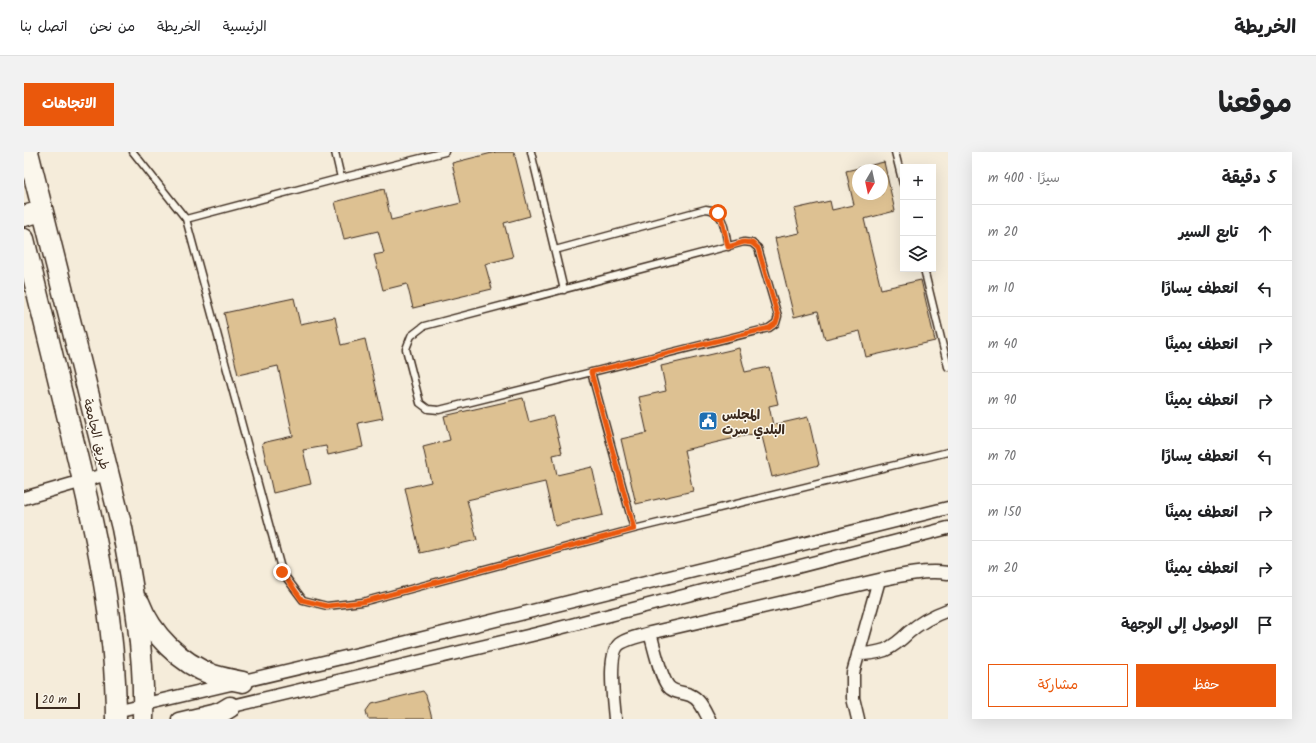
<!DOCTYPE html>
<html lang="ar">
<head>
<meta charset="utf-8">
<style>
  body { margin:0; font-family:Kalam,"Playpen Sans Arabic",sans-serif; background:#f2f2f2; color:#202124; direction:rtl }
  .controls { position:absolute; right:12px; top:12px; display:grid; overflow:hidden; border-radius:0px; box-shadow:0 4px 16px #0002 }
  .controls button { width:36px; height:36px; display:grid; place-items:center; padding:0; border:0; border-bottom:1px solid #e0e0e0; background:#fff; color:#202124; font:20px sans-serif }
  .compass { position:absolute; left:828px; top:12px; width:36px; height:36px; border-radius:50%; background:#fff; box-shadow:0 4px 16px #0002; rotate:189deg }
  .scale { position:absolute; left:12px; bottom:10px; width:44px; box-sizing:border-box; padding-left:4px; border:2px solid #3b2a1e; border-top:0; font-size:11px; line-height:14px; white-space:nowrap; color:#3b2a1e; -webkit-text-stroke:3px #fbf7ec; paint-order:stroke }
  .stop { position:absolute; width:12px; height:12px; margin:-9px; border:3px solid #ea580c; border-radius:50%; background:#fff }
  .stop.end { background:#ea580c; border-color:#fff; box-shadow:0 1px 4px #0008 }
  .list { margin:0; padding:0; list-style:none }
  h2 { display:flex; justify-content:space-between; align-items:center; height:52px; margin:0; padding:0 16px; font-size:17px }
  h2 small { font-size:13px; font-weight:400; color:#757577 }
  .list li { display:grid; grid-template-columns:26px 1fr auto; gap:12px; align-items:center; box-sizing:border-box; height:56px; padding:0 16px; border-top:1px solid #e0e0e0 }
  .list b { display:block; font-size:15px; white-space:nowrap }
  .list em { font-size:13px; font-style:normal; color:#757577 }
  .actions { display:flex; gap:8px; padding:12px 16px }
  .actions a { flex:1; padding:9px 0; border:1px solid #ea580c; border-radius:0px; text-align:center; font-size:14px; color:#ea580c }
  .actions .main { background:#ea580c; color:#fff }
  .icon { flex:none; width:22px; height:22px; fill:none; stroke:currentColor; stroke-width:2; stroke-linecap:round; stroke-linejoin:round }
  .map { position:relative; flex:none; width:924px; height:567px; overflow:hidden; direction:ltr; border-radius:0px }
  header { display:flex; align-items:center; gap:24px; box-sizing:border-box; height:56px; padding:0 20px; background:#fff; border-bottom:1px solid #e0e0e0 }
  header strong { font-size:19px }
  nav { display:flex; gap:22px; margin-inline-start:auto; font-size:14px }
  .intro { display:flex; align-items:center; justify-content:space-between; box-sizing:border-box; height:96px; padding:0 24px }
  h1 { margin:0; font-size:28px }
  .button { padding:10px 18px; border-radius:0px; background:#ea580c; color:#fff; font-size:14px; font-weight:700 }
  main { display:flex; gap:24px; padding:0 24px }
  aside { flex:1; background:#fff; border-radius:0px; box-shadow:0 4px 16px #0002 }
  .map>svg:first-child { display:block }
  .building { fill:#ddc192; stroke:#3b2a1e; fill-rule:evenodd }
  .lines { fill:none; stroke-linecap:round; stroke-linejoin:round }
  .service-casing { stroke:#3b2a1e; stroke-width:9 }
  .minor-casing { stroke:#3b2a1e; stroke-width:15 }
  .trunk-casing { stroke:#3b2a1e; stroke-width:23 }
  .service { stroke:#fbf7ec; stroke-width:6 }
  .minor { stroke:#fbf7ec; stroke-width:12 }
  .trunk { stroke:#fbf7ec; stroke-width:20 }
  .route { stroke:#ea580c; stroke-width:5 }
  .labels { text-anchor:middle; stroke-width:3; stroke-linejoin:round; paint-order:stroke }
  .poi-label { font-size:13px; font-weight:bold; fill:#3b2a1e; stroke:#fbf7ec; text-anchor:start }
  .street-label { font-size:13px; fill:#3b2a1e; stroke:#fbf7ec }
</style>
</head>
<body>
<header>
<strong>الخريطة</strong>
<nav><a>الرئيسية</a><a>الخريطة</a><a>من نحن</a><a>اتصل بنا</a></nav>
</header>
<div class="intro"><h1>موقعنا</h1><a class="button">الاتجاهات</a></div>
<main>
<aside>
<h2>5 دقيقة<small>سيرًا · 400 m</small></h2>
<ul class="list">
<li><svg class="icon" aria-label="ahead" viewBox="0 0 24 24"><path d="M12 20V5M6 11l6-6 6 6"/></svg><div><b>تابع السير</b></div><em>20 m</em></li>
<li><svg class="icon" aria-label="left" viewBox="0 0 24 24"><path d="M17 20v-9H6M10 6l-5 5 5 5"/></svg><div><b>انعطف يسارًا</b></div><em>10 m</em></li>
<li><svg class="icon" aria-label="right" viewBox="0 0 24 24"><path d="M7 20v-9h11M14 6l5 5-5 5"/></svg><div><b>انعطف يمينًا</b></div><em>40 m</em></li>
<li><svg class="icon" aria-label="right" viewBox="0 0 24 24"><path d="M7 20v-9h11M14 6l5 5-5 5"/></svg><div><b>انعطف يمينًا</b></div><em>90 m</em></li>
<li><svg class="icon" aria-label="left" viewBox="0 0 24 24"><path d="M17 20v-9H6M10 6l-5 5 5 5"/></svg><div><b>انعطف يسارًا</b></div><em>70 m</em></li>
<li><svg class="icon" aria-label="right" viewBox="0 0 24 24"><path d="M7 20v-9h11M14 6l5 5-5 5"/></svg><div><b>انعطف يمينًا</b></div><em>150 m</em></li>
<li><svg class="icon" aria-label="right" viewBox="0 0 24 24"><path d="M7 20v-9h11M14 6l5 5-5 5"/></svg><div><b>انعطف يمينًا</b></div><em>20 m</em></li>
<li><svg class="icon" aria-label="arrive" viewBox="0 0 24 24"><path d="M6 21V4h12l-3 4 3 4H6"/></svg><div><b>الوصول إلى الوجهة</b></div></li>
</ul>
<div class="actions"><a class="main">حفظ</a><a>مشاركة</a></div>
</aside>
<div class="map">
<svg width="924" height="567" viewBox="0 0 924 567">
  <rect width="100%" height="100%" fill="#f5ecda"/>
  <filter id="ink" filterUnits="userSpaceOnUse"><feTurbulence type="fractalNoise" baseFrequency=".025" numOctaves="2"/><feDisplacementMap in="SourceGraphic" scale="8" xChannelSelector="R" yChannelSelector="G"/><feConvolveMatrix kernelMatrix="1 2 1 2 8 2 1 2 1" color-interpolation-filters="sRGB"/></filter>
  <g filter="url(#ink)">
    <path class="building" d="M472,0H490L506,64L480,71L489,105L461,112L468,137L389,156L383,132L359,138L350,103L360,101L354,79L320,87L311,50L360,37L367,68L437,51L428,11Z
      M860,10L871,59L840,67L857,137L897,128L911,189L842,205L836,179L801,187L794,159L770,165L751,86L776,81L770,57L806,49L808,58L830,53L822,19ZM834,18H858V42H834Z
      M270,146L276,172L311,165L317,193L341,187L359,266L334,271L339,295L304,303L302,294L279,298L287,332L249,341L238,291L269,284L254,214L214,223L200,161Z
      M715,196L721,220L745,215L754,252L745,254L749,273L784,265L795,313L748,325L737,280L660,298L669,339L612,352L597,287L623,281L615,245L642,239L637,214Z
      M499,246L505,270L529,264L538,301L529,303L533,323L568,315L579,363L531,374L521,330L443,348L453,388L396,401L381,336L407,330L399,295L426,288L420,264Z
      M399,539L402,543L408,567H344L342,559L347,552Z"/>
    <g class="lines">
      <defs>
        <path id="service" d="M109,0L162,67L258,420L279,448L303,454L338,450L610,377L924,300
          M311,0L317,26
          M507,0L540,138
          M871,0L879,32
          M162,67L317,26L421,0
          M720,90L728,91L734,96L754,164L752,171L745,176L415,258L404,257L396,251L382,197L387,184L400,174Z
          M531,98L682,57C701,58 701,80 704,95
          M900,117L924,215
          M567,220L610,377"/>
        <path id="minor" d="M0,346L83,322
          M626,481C630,494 636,524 644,534C649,541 659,540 666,543C676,547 680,558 685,567
          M834,502C843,502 852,501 861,498C870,494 877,488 884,481C895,471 910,463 924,458
          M92,559L351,498L924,356
          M154,567L512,482L924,376
          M591,567C590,552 582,499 597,491C605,486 617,484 626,481L855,428C878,423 901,418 924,421
          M834,567L829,546V521L855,428"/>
        <path id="trunk" d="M4,0L98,376C110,439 121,503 119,567
          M0,64L18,59
          M0,87C15,150 31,212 46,275C70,371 92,467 92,567
          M115,450C127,482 156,511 189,523C199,526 209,528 219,530
          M186,567L206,555"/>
      </defs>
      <use href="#service" class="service-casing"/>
      <use href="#minor" class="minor-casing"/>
      <use href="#trunk" class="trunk-casing"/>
      <use href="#service" class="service"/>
      <use href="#minor" class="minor"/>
      <use href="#trunk" class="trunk"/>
    </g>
  </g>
  <g class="lines" filter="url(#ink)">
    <path class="route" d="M258,420L278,448L303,454L338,450L610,377L567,220L745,176L752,171L754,164L734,96L728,91L720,90L704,95L698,68L694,61"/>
  </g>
  <defs>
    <symbol id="civic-square" viewBox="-11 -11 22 22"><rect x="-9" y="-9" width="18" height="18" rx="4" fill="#1f6fb2" stroke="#fbf7ec"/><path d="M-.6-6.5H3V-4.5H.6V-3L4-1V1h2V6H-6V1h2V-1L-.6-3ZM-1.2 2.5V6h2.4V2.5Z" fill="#fff"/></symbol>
  </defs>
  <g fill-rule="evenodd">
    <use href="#civic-square" x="673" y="258" width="22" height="22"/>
  </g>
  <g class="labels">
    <g class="poi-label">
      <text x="698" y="267">المجلس<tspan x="698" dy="15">البلدي سرت</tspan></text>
    </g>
    <g class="street-label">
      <text transform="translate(73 282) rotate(76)" y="5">طريق الجامعة</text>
    </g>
  </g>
</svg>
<div class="controls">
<button>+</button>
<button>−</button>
<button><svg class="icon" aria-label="layers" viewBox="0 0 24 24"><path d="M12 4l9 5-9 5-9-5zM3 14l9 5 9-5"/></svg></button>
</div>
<svg class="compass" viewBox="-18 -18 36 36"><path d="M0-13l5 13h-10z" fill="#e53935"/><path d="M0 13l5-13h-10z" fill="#757577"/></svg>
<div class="scale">20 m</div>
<div class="stop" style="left:694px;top:61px"></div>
<div class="stop end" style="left:258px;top:420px"></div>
</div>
</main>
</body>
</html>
